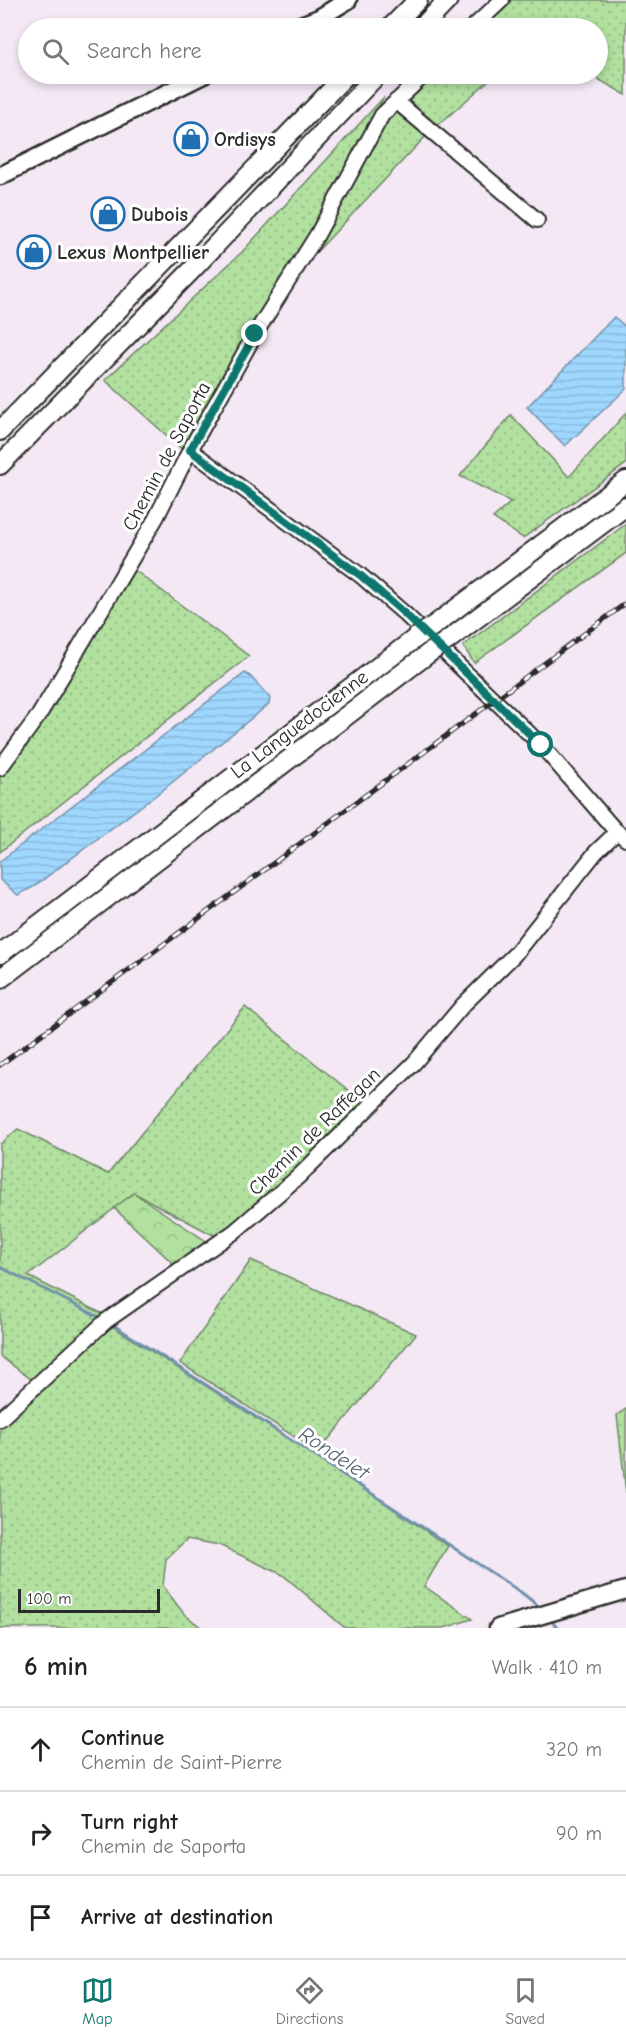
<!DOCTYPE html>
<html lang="en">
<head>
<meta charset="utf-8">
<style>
  body { margin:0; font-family:"Comic Neue",sans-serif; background:#f2f2f2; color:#222 }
  .scale { position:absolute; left:18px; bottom:15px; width:142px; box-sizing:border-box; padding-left:6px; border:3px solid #2b2b2b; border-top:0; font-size:16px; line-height:21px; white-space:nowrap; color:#2b2b2b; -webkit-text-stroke:4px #fff; paint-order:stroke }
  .stop { position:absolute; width:18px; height:18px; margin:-14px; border:4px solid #0f766e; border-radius:50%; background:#fff }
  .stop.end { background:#0f766e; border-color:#fff; box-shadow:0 2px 6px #0008 }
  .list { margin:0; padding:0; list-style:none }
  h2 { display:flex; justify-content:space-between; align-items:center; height:78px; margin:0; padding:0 24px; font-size:26px }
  h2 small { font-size:20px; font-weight:400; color:#767676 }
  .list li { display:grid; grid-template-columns:39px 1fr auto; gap:18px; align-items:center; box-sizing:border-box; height:84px; padding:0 24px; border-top:2px solid #e0e0e0 }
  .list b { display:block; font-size:22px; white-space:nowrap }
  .list p { margin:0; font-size:20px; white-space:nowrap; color:#767676 }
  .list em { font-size:20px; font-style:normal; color:#767676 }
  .icon { flex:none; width:33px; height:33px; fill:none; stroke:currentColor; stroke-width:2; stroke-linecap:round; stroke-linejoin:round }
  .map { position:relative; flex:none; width:626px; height:1628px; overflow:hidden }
  .search { position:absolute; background:#fff; box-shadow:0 3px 9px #0003; left:18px; right:18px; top:18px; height:66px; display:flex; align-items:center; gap:15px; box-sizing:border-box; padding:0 21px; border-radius:33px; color:#767676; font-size:22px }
  .sheet { height:330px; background:#fff }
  nav { display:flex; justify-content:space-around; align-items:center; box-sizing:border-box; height:84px; border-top:2px solid #e0e0e0; background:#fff; font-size:16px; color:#767676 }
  nav a { display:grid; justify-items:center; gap:3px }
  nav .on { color:#0f766e }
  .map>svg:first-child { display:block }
  .grass { fill:url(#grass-dots); stroke:#6e8665; stroke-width:1.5 }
  .forest { fill:url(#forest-crowns); stroke:#6e8665; stroke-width:1.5 }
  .water { fill:url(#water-rules); stroke:#7192aa; stroke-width:1.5 }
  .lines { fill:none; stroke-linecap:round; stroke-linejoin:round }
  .stream { stroke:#7192aa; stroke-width:3 }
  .minor-casing { stroke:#2b2b2b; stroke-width:18 }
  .major-casing { stroke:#2b2b2b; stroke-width:21 }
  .highway-casing { stroke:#2b2b2b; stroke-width:22 }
  .minor { stroke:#fff; stroke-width:14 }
  .major { stroke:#fff; stroke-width:16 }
  .highway { stroke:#fff; stroke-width:18 }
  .rail-casing { stroke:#2b2b2b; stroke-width:5 }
  .rail { stroke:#fff; stroke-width:3; stroke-dasharray:9; stroke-linecap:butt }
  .highway-bridge-casing { stroke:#2b2b2b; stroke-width:22; stroke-linecap:butt }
  .highway-bridge { stroke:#fff; stroke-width:18 }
  .route { stroke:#0f766e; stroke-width:8 }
  .labels { text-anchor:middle; stroke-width:6; stroke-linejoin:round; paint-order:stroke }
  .poi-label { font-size:20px; font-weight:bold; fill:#2b2b2b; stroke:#fff; text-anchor:start }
  .street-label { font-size:20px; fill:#2b2b2b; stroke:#fff }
  .water-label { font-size:21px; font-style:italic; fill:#4e5f6b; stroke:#fff }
</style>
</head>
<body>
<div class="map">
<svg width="626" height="1628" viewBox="0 0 626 1628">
  <defs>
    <pattern id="grass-dots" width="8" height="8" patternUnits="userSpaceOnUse" patternTransform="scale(1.5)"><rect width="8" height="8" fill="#b1e09f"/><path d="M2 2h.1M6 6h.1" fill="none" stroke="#98c089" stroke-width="1.8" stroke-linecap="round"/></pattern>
    <pattern id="forest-crowns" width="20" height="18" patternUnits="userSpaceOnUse" patternTransform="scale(1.5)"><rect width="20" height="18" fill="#b1e09f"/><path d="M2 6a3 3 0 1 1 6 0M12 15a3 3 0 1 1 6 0" fill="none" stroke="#98c089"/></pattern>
    <pattern id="water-rules" width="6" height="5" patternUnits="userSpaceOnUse" patternTransform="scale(1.5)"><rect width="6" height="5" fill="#9fd7ff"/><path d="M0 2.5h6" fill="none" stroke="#89b9db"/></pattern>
  </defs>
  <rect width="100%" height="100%" fill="#f3e8f4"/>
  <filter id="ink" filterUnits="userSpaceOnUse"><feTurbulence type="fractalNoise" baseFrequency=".0167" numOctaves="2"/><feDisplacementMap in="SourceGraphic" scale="12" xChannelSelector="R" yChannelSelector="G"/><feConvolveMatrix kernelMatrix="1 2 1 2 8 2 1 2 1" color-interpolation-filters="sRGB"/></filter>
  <g filter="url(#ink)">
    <path class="grass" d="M506,0H626V95L589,74H598V28H477Z
      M429,74H496L436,127L408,104L411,91Z
      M384,97L312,231L183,450L105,380L242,252Z
      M397,112L426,136L309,260L386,115Z
      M626,413V464L523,538L493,518L511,502L460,476L511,415L569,477Z
      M626,524V553L474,663L463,646Z
      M133,569L249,656L0,852V776L14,760Z
      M245,1007L368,1106L307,1167L219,1238L134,1193L28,1276L105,1315L35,1382L0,1356V1144L18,1129L108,1174Z
      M251,1260L416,1334L318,1452L180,1363Z
      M109,1324L315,1456L448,1546L424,1586L472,1619L444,1628H345L283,1575L219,1545L187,1539L166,1559L163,1586L184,1614L202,1628H0V1424Z
      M626,1409V1493L617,1415Z"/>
    <path class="forest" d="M134,1193L212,1245L179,1269L114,1208Z"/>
    <path class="water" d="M614,317L626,327V389L565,446L527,407Z
      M245,673L250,676L270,698L269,704L164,789L33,887L18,895L0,880V861Z"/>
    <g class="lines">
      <path class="stream" d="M0,1267L103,1319
        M110,1323L256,1417L522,1593L541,1608
        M551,1620L557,1628"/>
      <defs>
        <path id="minor" d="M472,28L502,0
          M396,101L537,220
          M190,450L360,575L405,614L541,745L614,829L626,839
          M0,768L39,715L156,518L190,450L255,334L317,235L382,115L425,74
          M0,1419L106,1321L234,1232L298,1177L414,1063L463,1005L514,955L596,852L617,832"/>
        <path id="major" d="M293,28L319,18L348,0
          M0,176L205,74
          M498,1628L626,1590"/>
        <path id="highway" d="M390,28L418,0
          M421,28L448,0
          M0,431L347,74
          M0,465L190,272L378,74
          M433,626L626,481
          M448,640L626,506
          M0,954L417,637
          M0,979L429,653"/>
      </defs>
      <use href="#minor" class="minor-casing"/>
      <use href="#major" class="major-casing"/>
      <use href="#highway" class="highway-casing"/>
      <use href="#minor" class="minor"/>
      <use href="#major" class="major"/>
      <use href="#highway" class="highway"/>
      <defs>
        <path id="rail" d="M0,1065L626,603"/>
      </defs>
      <use href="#rail" class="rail-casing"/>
      <use href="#rail" class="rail"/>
      <defs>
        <path id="highway-bridge" d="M417,637L433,626
          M429,653L448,640"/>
      </defs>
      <use href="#highway-bridge" class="highway-bridge-casing"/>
      <use href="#highway-bridge" class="highway-bridge"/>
    </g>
  </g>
  <g class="lines" filter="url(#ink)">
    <path class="route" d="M255,334L190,450L360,575L405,614L541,745"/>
  </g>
  <defs>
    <symbol id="shop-ring" viewBox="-11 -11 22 22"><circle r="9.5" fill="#fff" stroke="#1f6fb2" stroke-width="1.5"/><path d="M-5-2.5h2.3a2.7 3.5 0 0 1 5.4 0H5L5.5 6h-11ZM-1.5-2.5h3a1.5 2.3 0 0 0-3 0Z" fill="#1f6fb2"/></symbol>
  </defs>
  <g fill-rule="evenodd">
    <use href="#shop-ring" x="172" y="120" width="38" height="38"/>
    <use href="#shop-ring" x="89" y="195" width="38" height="38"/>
    <use href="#shop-ring" x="15" y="233" width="38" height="38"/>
  </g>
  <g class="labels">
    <g class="poi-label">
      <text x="214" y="146">Ordisys</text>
      <text x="131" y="221">Dubois</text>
      <text x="57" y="259">Lexus Montpellier</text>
    </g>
    <g class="street-label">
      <text transform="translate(166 456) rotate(-62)" y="7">Chemin de Saporta</text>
      <text transform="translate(299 724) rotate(-37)" y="7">La Languedocienne</text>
      <text transform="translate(314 1131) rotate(-44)" y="7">Chemin de Raffegan</text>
    </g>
    <g class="water-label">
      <text transform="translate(334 1453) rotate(33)" y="7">Rondelet</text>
    </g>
  </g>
</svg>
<div class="scale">100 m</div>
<div class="stop" style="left:541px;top:745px"></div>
<div class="stop end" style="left:255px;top:334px"></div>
<div class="search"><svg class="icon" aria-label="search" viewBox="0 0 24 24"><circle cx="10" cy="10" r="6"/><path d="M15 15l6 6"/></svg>Search here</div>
</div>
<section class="sheet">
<h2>6 min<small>Walk · 410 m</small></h2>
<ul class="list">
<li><svg class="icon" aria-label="ahead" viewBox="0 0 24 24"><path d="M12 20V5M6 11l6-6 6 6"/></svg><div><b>Continue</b><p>Chemin de Saint-Pierre</p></div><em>320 m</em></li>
<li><svg class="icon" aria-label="right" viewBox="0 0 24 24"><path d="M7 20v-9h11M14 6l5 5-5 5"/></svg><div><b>Turn right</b><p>Chemin de Saporta</p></div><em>90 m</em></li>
<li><svg class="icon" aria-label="arrive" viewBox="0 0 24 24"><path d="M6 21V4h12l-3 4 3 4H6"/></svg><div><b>Arrive at destination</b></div></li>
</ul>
</section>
<nav>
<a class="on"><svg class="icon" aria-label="map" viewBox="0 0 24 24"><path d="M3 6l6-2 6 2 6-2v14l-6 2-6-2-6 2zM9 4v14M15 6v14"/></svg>Map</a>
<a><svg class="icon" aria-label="directions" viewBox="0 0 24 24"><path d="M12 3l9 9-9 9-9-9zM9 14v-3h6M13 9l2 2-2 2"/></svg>Directions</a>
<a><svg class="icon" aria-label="saved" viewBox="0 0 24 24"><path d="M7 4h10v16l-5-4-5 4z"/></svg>Saved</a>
</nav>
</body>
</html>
